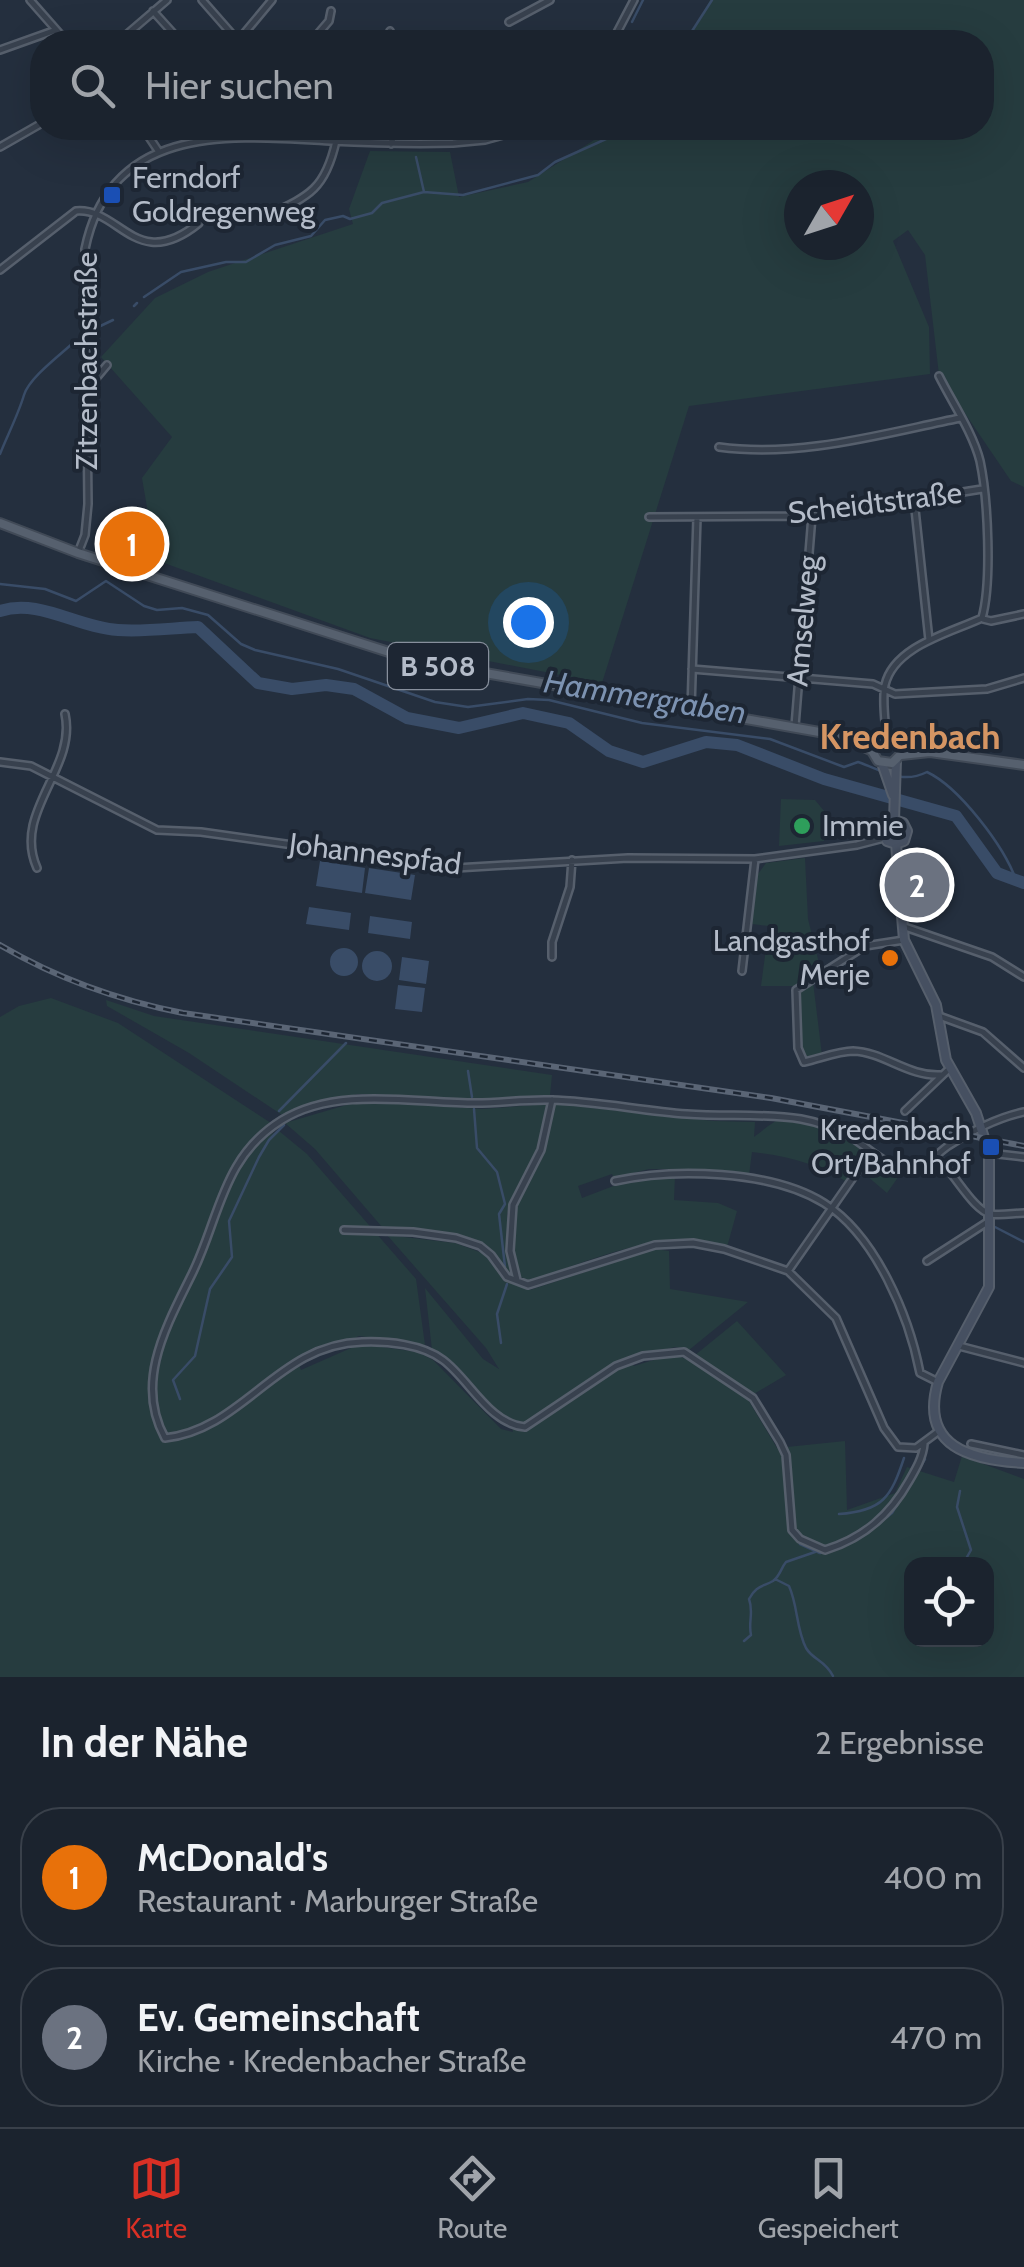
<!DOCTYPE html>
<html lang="de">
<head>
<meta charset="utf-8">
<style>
  body { margin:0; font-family:Cabin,sans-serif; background:#242b36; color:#f1f3f6 }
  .controls { position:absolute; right:30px; bottom:30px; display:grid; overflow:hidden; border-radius:20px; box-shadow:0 10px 40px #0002 }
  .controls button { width:90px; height:90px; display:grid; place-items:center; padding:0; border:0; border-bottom:2px solid #39404a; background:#1b232e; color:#f1f3f6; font:50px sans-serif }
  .compass { position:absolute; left:784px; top:170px; width:90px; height:90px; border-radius:50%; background:#1b232e; box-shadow:0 10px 40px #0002; rotate:51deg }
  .you { position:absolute; left:528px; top:622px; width:35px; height:35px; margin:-25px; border:8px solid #fff; border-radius:50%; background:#1a73e8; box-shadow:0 0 0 15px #1a73e833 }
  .badge { display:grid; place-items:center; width:65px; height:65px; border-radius:50%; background:#d93025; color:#fff; font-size:32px; font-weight:700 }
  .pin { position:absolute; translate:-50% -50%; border:5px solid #fff; box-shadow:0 2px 10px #0006 }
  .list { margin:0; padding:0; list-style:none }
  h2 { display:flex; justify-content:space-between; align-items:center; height:130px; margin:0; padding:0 40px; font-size:42px }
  h2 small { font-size:32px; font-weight:400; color:#a0a4aa }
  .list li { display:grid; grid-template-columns:65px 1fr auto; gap:30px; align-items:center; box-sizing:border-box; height:140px; margin:0 20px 20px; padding:0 20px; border:2px solid #39404a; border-radius:40px }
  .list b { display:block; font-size:38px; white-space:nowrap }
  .list p { margin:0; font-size:32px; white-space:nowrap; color:#a0a4aa }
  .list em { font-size:32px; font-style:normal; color:#a0a4aa }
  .icon { flex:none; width:55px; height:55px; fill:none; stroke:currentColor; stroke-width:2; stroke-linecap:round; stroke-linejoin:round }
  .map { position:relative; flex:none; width:1024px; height:1677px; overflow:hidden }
  .search { position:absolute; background:#1b232e; box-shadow:0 10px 40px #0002; left:30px; right:30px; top:30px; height:110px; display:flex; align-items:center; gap:25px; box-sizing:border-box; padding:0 35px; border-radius:40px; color:#a0a4aa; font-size:38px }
  .sheet { height:450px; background:#1b232e }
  nav { display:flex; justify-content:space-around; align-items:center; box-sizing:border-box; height:140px; border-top:2px solid #39404a; background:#1b232e; font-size:28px; color:#a0a4aa }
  nav a { display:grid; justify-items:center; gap:5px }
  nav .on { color:#d93025 }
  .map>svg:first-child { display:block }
  .green { fill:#263c3f; fill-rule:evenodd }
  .water { fill:#394c67 }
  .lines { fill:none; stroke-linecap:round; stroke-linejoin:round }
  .stream { stroke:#394c67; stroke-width:2.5 }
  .river { stroke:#394c67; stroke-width:12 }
  .street-casing { stroke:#565f6c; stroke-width:10 }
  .secondary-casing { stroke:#565f6c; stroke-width:12 }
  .primary-casing { stroke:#414a57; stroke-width:12 }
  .street { stroke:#38414e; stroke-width:5 }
  .secondary { stroke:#465061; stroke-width:8 }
  .primary { stroke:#56606e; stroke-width:8 }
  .rail-casing { stroke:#5a6575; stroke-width:6 }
  .rail { stroke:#1d2633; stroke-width:2.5; stroke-dasharray:8; stroke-linecap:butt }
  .transit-dot { fill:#1a4fb4; stroke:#1d2633; stroke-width:4 }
  .leisure-dot { fill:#2e9e5b; stroke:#1d2633; stroke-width:4 }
  .food-dot { fill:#e8710a; stroke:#1d2633; stroke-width:4 }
  .labels { text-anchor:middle; stroke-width:8; stroke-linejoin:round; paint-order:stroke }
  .shield { fill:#1d2633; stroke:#878f9c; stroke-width:2.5 }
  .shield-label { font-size:28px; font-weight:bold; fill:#b4bcc9 }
  .poi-label { font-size:30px; fill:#b4bcc9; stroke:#1d2633; text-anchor:start }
  .street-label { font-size:30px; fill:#b4bcc9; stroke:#1d2633 }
  .water-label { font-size:32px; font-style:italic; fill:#7c92b1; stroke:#1d2633 }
  .quarter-label { font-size:35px; font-weight:bold; fill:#d59563; stroke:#1d2633 }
</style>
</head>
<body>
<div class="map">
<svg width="1024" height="1677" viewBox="0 0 1024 1677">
  <rect width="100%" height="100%" fill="#242f3e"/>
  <path class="green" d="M710,0H1024V487L1011,481L939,375L925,255L908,230L893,241L929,327L930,374L689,406L602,683L370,638L156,560L142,478L172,437L101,357L155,298L208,272L353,224L349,209L370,151L450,152L459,197L528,182L602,135L620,132L624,128H982V42H686ZM799,185H859V245H799Z
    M781,799L815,800L825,812L824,841L779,846Z
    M805,858L808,919L821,971L799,986H761L769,926L752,924L758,874L766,863Z
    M813,982L822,1055L808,1057C798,1047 794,1006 801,993C805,986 807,986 813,982Z
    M51,998L118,1023L271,1123L266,1136L279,1131L307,1154L416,1279L425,1345L359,1336L298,1363L301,1370L360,1344L418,1352L433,1360L501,1429L513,1432L511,1423L432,1350L425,1288L483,1359L499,1369L486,1348L387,1235L455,1243L485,1254V1245L457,1234L382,1227L315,1149L285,1123L360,1101L482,1109L548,1104L538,1148L507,1214L512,1281L530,1290L655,1249L669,1251L670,1289L748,1302L689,1350L675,1347L629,1358L634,1366L673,1354L689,1360L737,1321L786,1375L747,1398L777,1448L845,1441L847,1510L895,1493L907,1467L954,1482L962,1456L1024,1479V1677H0V1017L19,1006ZM912,1564H986V1640H912Z
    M106,1000L154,1016L552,1075L550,1095L479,1100L358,1094L305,1106L282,1115L189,1053L107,1006Z
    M555,1104L714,1121L755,1122L754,1137C761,1132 772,1122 780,1119C806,1112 849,1139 869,1152L849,1183C817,1164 789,1156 752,1152L749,1175L699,1169H649L614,1178L612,1174L578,1186L582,1198L616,1185L675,1175L674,1200L718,1203L737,1211L727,1247C652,1229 599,1258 529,1281L521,1277L514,1250L516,1206L545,1150Z
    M871,1157L901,1173L887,1193L860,1170Z"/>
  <path class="water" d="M320,861L365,868L362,893L316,886Z
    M369,868L415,875L411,900L365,893Z
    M309,907L351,913L349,930L306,924Z
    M370,916L412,922L410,939L368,933Z
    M330 962a14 14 0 1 1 28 0a14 14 0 1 1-28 0Z
    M362 966a15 15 0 1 1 30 0a15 15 0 1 1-30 0Z
    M402,957L429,961L426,984L399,980Z
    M398,985L425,988L422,1012L395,1009Z"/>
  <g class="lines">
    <path class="stream" d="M632,22L643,0
      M582,42L608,33
      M685,42L712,0
      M418,129L421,128
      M424,192L463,195L538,175L555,162L606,139L623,128
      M144,297L181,272L226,262H246L275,245L311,236L325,220L343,216L350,219L372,213L382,203L424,192L416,157
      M134,306L137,303
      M92,330L113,320
      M0,454C8,434 18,415 24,395C29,378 60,355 73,343
      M0,584L45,589L76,601L106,581L144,606L157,610L182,608L208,615L241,644L255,650L338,669L435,702L468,707L528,699L549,700L642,723L770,739L844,767L858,762C882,770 901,785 927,772C959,787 1004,846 1016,880
      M468,1071L472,1097
      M474,1109L477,1148L497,1172L505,1204L499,1214L505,1267
      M279,1111L346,1043
      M995,1227L1024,1242
      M501,1343L497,1314L507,1284
      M180,1399L173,1380L195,1356L210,1289L232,1257L229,1221L259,1157L269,1140L284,1125
      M916,1474L925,1459
      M960,1491L957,1507L971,1550L967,1557L972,1564
      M839,1514C883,1511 891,1497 904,1458
      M869,1531L892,1513L909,1485
      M800,1544L820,1553L840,1547
      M775,1579L789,1586C798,1606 796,1628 806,1648C813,1660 825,1660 833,1676
      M744,1641L751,1635C748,1622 754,1612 749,1599C756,1586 762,1587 773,1581C780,1576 781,1568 786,1562L815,1552"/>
    <path class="river" d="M0,611C39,598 78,628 118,630C144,632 172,628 198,627L258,683L292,689L326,685L354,689L407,718L459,728L523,713L569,723L609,751L643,762L706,742L737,745L824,779L956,816L997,873L1024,883"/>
    <defs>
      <path id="street" d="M30,0L67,42
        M202,0L238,41
        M153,11L181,42
        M509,22L550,0
        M118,42L167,0
        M237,42L272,0
        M311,42L329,21L331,11
        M388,42L390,31
        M612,42L634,0
        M0,50L56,30
        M143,128L159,152
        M331,141L333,128
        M391,144L396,128
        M0,147L42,123
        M266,216C309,196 325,190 336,141
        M0,270L76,211C120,207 136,274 199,223
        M939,376C952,402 973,433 980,461C988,499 992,582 982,618
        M86,390L107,365
        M719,447C800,458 881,434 960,418
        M914,500L929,640
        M649,517L812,516L982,489
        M78,553L85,535L88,504L85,249C111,123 230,135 330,141C371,143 412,144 453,143L485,140L528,128
        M983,619L991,621L1024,614
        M692,669L873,684L895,694L987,689L1024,678
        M691,709L697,517
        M795,726L812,516
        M886,734C885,718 882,700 885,685C894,646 950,633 982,618
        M0,762L31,766L157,830L201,832L456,868L628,858L755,859L857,845L884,838
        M37,868C12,812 77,769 65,714
        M905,927L992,957L1024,977
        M904,940L865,946L796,990L798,1048L804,1062C819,1059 838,1051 853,1051C884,1052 908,1077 941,1075
        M552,957V942L570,887L572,860
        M742,971L755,859
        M939,1016L983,1032L1024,1068
        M905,1111L950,1068
        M989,1153L1024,1157
        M936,1157C953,1170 973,1211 991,1214C1001,1216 1014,1213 1024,1213
        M615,1181C674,1168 771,1170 824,1203C876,1236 909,1316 920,1373L938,1382
        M344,1230L413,1232L456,1238L480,1246L491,1255L507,1277L528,1285L655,1245L693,1243L724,1249L788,1271L836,1318L884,1428L898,1447L916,1448L939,1431
        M927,1261L989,1221
        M788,1271L866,1159L873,1153
        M517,1280L510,1251L513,1205L541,1150L552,1100
        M959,1346L1024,1363
        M924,1444C923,1457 916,1469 909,1481C890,1515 864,1538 825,1550L800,1539L792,1530L786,1455L780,1442L753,1398L684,1352L643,1356L616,1366L525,1427C489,1424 469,1379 443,1360C422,1344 387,1341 362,1342C278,1344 243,1430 165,1438C134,1382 167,1325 192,1274C220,1217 222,1157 282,1120C337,1086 414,1103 476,1103C501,1103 526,1099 551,1100C597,1101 642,1111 687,1114C725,1117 764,1113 801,1119C818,1122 836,1129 851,1137C869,1148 888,1169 910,1168C927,1168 935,1155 948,1146C970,1132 999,1117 1024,1112
        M971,1444L1024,1455"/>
      <path id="secondary" d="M882,763L893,795
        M894,820L896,761
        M894,820L903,823L907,831L904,841L896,844
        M894,820L887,824L883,833L887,841L896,844
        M896,844L904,940L936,1005L946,1060L976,1113L989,1153V1287L938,1382C919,1447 971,1460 1024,1463"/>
      <path id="primary" d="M0,523L78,553L417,661L842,736L875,739L890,734L901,744L930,752L1024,765
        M842,736L872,751
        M872,751L878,761L892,763L902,753L901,744
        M901,755L930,752"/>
    </defs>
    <use href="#street" class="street-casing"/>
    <use href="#secondary" class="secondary-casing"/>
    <use href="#primary" class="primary-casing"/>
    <use href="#street" class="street"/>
    <use href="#secondary" class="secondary"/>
    <use href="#primary" class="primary"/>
    <defs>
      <path id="rail" d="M0,945C58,979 117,1000 183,1013L771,1098L1024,1146"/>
    </defs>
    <use href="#rail" class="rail-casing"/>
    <use href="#rail" class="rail"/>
  </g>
  <g class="transit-dot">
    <rect x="102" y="185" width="20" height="20" rx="5"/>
    <rect x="981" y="1137" width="20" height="20" rx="5"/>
  </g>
  <circle class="leisure-dot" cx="802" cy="826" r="10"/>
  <circle class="food-dot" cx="890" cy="958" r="10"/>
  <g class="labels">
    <rect class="shield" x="388" y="643" width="100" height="46" rx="8"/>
    <g class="shield-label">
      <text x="438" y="676">B 508</text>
    </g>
    <g class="poi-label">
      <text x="132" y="188">Ferndorf<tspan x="132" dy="34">Goldregenweg</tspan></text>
      <text x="822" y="836">Immie</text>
      <text x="870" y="951" text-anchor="end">Landgasthof<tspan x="870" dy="34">Merje</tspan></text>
      <text x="971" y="1140" text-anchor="end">Kredenbach<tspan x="971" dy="34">Ort/Bahnhof</tspan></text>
    </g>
    <g class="street-label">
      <text transform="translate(87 361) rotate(-90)" y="10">Zitzenbachstraße</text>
      <text transform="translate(875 503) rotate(-7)" y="10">Scheidtstraße</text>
      <text transform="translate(803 621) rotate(-85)" y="10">Amselweg</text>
      <text transform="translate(375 854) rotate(7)" y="10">Johannespfad</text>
    </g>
    <g class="water-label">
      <text transform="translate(645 697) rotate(9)" y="11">Hammergraben</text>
    </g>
    <g class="quarter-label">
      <text x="910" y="749">Kredenbach</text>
    </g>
  </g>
</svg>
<div class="controls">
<button><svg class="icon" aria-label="locate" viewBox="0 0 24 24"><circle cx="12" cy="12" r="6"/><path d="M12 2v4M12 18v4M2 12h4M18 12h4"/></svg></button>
</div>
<svg class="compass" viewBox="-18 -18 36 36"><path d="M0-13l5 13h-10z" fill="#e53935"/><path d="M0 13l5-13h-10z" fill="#a0a4aa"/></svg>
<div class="you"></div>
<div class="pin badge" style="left:132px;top:544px;background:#e8710a">1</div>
<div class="pin badge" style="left:917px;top:885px;background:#6b7280">2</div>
<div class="search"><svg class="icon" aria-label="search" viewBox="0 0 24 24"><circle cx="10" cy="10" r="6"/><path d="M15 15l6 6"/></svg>Hier suchen</div>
</div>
<section class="sheet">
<h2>In der Nähe<small>2 Ergebnisse</small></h2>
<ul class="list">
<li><span class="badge" style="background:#e8710a">1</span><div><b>McDonald's</b><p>Restaurant · Marburger Straße</p></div><em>400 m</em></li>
<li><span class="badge" style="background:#6b7280">2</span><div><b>Ev. Gemeinschaft</b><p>Kirche · Kredenbacher Straße</p></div><em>470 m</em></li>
</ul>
</section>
<nav>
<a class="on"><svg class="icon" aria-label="map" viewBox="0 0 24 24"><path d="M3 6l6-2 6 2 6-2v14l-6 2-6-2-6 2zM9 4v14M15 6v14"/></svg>Karte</a>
<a><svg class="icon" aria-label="directions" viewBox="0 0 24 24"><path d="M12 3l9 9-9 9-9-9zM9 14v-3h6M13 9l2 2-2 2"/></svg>Route</a>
<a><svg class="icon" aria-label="saved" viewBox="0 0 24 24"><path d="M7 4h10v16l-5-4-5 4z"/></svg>Gespeichert</a>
</nav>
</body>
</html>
